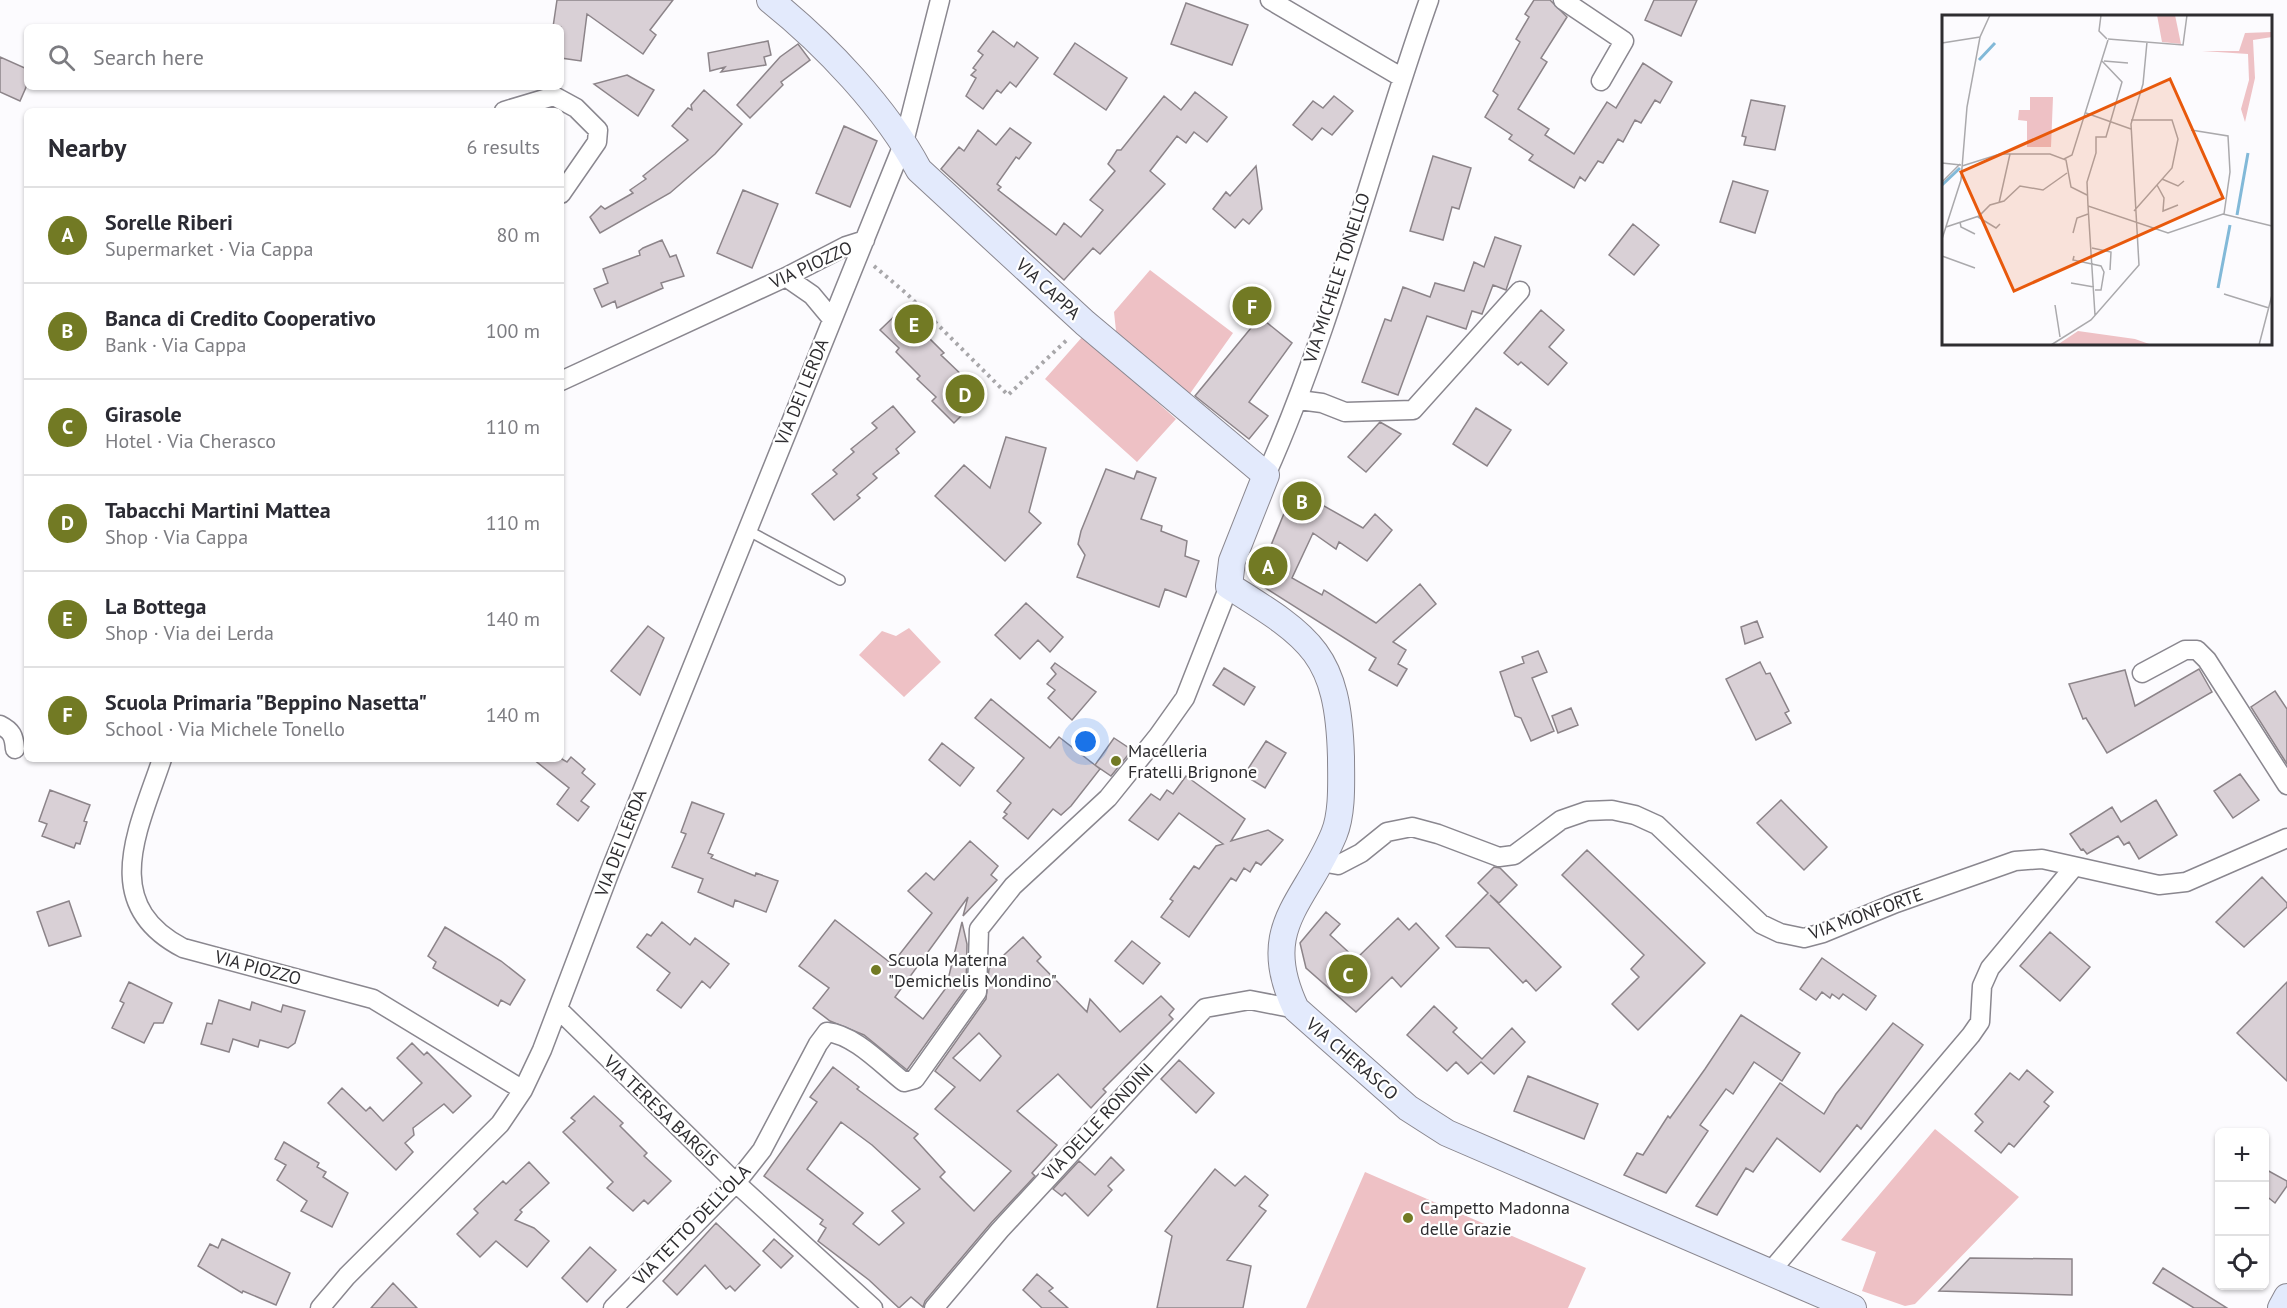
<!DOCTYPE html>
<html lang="en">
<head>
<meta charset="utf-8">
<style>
  body { margin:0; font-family:"PT Sans",sans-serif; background:#f2f2f3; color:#2b2b33 }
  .controls { position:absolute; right:18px; bottom:18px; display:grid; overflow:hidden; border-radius:9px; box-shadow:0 2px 4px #0004 }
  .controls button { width:54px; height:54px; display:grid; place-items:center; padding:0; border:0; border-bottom:2px solid #e1e1e2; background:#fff; color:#2b2b33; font:30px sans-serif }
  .you { position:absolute; left:1086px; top:742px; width:21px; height:21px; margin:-15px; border:4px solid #fff; border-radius:50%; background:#1a73e8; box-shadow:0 0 0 9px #1a73e833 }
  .badge { display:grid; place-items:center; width:39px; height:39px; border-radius:50%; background:#727a24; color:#fff; font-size:20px; font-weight:700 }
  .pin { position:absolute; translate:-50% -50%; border:3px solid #fff; box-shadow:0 2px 6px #0006 }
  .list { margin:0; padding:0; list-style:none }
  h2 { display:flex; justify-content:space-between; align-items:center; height:78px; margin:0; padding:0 24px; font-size:26px }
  h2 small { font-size:20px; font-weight:400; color:#7c7c81 }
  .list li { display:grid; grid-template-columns:39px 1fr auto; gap:18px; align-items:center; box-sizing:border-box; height:96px; padding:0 24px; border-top:2px solid #e1e1e2 }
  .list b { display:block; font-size:22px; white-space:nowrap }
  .list p { margin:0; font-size:20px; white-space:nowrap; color:#7c7c81 }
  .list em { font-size:20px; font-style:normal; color:#7c7c81 }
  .icon { flex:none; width:33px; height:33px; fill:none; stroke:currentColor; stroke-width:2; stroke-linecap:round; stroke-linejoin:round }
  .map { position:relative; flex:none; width:2287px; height:1308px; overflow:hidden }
  .search { position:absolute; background:#fff; box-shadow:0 2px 4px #0004; left:24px; top:24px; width:540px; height:66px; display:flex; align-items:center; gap:15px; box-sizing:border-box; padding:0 21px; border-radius:9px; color:#7c7c81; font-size:22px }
  .panel { position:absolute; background:#fff; box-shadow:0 2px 4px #0004; left:24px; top:108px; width:540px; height:654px; border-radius:9px }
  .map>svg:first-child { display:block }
  .green { fill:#eec1c5 }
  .building { fill:#d9d0d6; stroke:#8c8489; stroke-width:1.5; fill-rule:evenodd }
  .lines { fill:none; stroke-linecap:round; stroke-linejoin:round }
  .lane-casing { stroke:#8a878f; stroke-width:12 }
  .street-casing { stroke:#8a878f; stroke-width:21 }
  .secondary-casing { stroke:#8a878f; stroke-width:28 }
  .path { stroke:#a8a7aa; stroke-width:4; stroke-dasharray:3 4.5; stroke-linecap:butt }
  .lane { stroke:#fff; stroke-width:9 }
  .street { stroke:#fff; stroke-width:18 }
  .secondary { stroke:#e3eafc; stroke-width:26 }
  .poi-dot { fill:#727a24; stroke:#fff; stroke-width:2 }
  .labels { text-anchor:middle; stroke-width:4.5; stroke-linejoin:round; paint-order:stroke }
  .street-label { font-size:18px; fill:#2e2d30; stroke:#fff }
  .poi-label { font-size:18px; fill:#2e2d30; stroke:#fff; text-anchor:start }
  .inset-river { fill:none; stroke:#82b9d8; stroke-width:3 }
  .inset-road { fill:none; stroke:#aaa9ac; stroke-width:1.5 }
  .view { fill:#e8590c; fill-opacity:0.15; stroke:#e8590c; stroke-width:3 }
  .inset-edge { fill:none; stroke:#2e2d30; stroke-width:3 }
</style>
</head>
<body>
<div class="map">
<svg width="2287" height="1308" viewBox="0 0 2287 1308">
  <rect width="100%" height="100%" fill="#fcfbfe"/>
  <path class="green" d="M1150,270L1233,333L1189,395L1117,340L1114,312Z
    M1083,336L1176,419L1137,462L1045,379Z
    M909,628L941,662L904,697L859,655L882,631L896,636Z
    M1935,1129L2019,1197L1915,1304L1905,1306L1862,1291L1876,1252L1841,1240Z
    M1365,1172L1586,1268L1568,1308H1306Z"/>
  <path class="building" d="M557,0H673L650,30L656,35L643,54L587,14L581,61L561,58V27H553Z
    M1534,0H1550L1567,17L1541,58L1547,62L1518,109L1549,129L1545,135L1574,154L1607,102L1616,108L1643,63L1672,82L1660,103L1655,100L1641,123L1635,120L1623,142L1618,139L1603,163L1598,161L1585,181L1580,177L1574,188L1529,160L1533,155L1509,139L1512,135L1485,117L1498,95L1493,91L1520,42L1516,39L1529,17L1525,14Z
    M1654,0H1697L1681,36L1645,20Z
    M1186,3L1248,25L1232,65L1171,44Z
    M993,31L1014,47L1017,42L1038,58L1016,87L1010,82L1001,93L997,90L983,109L966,96L976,78L971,75L976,70L973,68L983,55L978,51Z
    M768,41L771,55L764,57L766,65L721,72L725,67L710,71L708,53Z
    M1075,43L1127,78L1106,110L1054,74Z
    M798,44L810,60L781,82L783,85L750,118L737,105L780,57Z
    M0,57L27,69V85L20,101L0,92Z
    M627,75L654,90L638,116L594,84Z
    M704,90L742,124L715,154L670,193L600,233L590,217L601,206L605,209L633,193L630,190L646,179L643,176L688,140L672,126L688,108L692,110L691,105Z
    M1195,92L1227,117L1207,142L1194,132L1186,143L1177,136L1150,171L1165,184L1100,254L1093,248L1064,280L941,169L959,147L964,151L978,130L996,145L1010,128L1031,143L1019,159L1016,157L997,184L1001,187L998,190L1056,235L1064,223L1081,237L1103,210L1090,200L1115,171L1108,164L1117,150H1121L1164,96L1181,110Z
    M1334,96L1353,111L1332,135L1322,128L1312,140L1293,125L1313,101L1323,108Z
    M1751,100L1785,106L1775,150L1744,145L1746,137L1742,136Z
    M844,126L877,141L850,207L816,193Z
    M1433,156L1471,168L1459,209L1452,207L1443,240L1410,231Z
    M1256,166L1262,209L1249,224L1243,219L1235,228L1213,209L1226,192L1230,196Z
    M1733,181L1768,191L1755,233L1720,222Z
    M743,190L778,204L752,268L717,253Z
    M1633,224L1659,245L1634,275L1609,255Z
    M1495,237L1521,246L1506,290L1493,285L1482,314L1472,311L1466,329L1427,316L1398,395L1362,382L1385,319L1391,321L1403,287L1430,297L1435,283L1464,291L1474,262L1484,267Z
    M662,240L670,257L676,255L684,276L661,283L663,288L617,308L615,301L602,307L594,289L608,283L603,269L640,255L639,251L643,248Z
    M904,307L929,331L925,334L944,353L941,355L966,379L962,383L978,399L954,423L932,401L936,397L917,379L920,376L896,352L899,348L880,330Z
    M1541,310L1564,330L1549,347L1567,363L1548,385L1521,362L1518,365L1504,353Z
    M1260,317L1292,343L1249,402L1268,416L1249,439L1195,396Z
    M893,406L915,432L896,449L899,453L873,474L877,478L857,495L860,498L834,520L812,494L837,474L833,470L854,452L851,449L877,428L872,423Z
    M1476,408L1511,430L1487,466L1453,444Z
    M1380,422L1401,434L1366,472L1348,457Z
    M1006,437L1046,448L1029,512L1041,523L1005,561L935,496L964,465L990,488Z
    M1106,469L1134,479L1137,471L1156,478L1141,519L1162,526L1161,531L1187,541L1185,556L1199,561L1186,597L1165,589L1159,607L1077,577L1085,555L1078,544L1081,531Z
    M1294,489L1363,528L1375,514L1392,530L1367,561L1339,542L1336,549L1313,533L1292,578L1322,595L1324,590L1376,623L1420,584L1436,604L1393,642L1406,650L1398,664L1407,669L1397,686L1369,670L1376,658L1256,582Z
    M1026,603L1063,637L1050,652L1038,640L1020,659L995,635Z
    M1757,621L1763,637L1745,644L1741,627Z
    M648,626L664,638L640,695L611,671Z
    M1538,651L1547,672L1532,678L1554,731L1531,741L1521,718L1515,716L1500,672L1524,663L1522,657Z
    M1760,662L1766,674L1770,673L1789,711L1785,713L1791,723L1756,740L1726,679Z
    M1055,663L1096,692L1072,720L1048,698L1055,690L1047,684L1056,674L1051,668Z
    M1224,668L1255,687L1244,705L1213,685Z
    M2199,669L2212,692L2107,753L2086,718L2083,719L2069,684L2125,670L2135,706Z
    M2275,691L2287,709V764L2251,707Z
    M991,699L1050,748L1059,737L1100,769L1071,806L1061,815L1053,809L1028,839L1003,818L1007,814L1004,812L1011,803L997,791L1024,758L975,718Z
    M1571,708L1578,725L1558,733L1552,716Z
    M1114,738L1132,750L1111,776L1095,765Z
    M1266,741L1286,753L1265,788L1244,775Z
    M942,743L974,768L960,786L929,760Z
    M571,757L585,769L582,773L595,784L581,801L589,807L578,821L557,804L569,788L533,759H562L567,762Z
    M2240,774L2259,800L2233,818L2214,791Z
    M1186,776L1245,819L1231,841L1268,830L1283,840L1261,865L1256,862L1250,872L1244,868L1236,881L1231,878L1189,937L1161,917L1173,901L1170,899L1194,866L1199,869L1216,846L1223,844L1179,813L1158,840L1129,820L1151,794L1160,800L1167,790L1173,794Z
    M50,790L90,805L84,821L87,822L80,844L76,843L74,848L42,836L47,824L39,821Z
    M1781,800L1827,847L1804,870L1757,823Z
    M2156,800L2177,835L2139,859L2129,842L2124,845L2118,836L2087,854L2083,849L2081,850L2070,834L2112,807L2121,822Z
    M692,802L724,814L708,853L713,855L711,858L755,876L756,873L778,881L766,912L735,900L733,907L698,892L703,879L672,867L686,834L681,832Z
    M970,841L998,866L991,875L997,880L963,916L968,897L895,997L923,1019L946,988L962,922L967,944L966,988L907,1070L864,1035L830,1021L813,1008L829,988L799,966L835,920L892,964L932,913L908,891L926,873L934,880Z
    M1587,850L1705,963L1638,1030L1612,1004L1639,977L1631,969L1644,955L1562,875Z
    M1494,867L1500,868L1517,885L1499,903L1490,895L1561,967L1536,991L1526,980L1523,983L1489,948L1456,947L1446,936L1488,893L1478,883Z
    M2262,877L2287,903V907L2244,947L2216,922Z
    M69,901L81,936L49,946L37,912Z
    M1326,912L1340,924L1330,935L1356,959L1398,918L1409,930L1416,923L1439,948L1401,987L1392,977L1356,1012L1306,968L1300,943Z
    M662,922L690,945L695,938L729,964L710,988L702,981L681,1008L657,990L670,973L637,947L647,934L651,936Z
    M445,927L501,961L525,980L510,1005L501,1000L498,1006L433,968L436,962L428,956Z
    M2050,932L2090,967L2060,1001L2020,966Z
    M1023,937L1041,957L1037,961L1087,1012L1090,999L1120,1032L1161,996L1174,1009L1169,1015L1173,1019L1103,1089L1106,1092L1091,1108L1058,1074L1017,1111L1057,1145L1032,1173L1035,1176L991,1223L925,1301L923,1307L911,1297L899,1308L869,1280L818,1241L826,1228L820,1224L823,1220L764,1176L817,1102L810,1097L833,1067L859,1087L857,1089L918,1134L914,1138L945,1172L940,1177L974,1211L1011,1171L935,1109L955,1087L935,1071L986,999L989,969ZM979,1033L1001,1056L980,1081L953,1058ZM841,1122L872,1145L920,1189L892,1211L904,1223L879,1245L853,1224L863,1213L807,1169Z
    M1132,941L1160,963L1143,984L1115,961Z
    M1822,958L1876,996L1866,1010L1843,994L1839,999L1832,994L1830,998L1822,992L1816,1000L1800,989Z
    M129,982L172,1003L163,1023H154L144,1043L112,1028L124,1003L120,1001Z
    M2287,982V1081L2237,1033Z
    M219,1000L250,1010L252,1002L281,1012L283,1005L305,1011L295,1043L288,1048L260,1040L258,1047L233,1039L229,1052L201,1044L207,1023L212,1024Z
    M1434,1006L1457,1028L1453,1032L1482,1059L1512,1028L1525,1042L1494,1074L1481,1062L1468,1074L1456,1062L1447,1071L1407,1035Z
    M1741,1015L1800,1053L1782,1081L1754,1062L1733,1094L1726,1089L1700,1125L1708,1131L1666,1193L1624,1175L1637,1153L1643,1155L1668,1116L1670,1118L1705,1069Z
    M1893,1023L1923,1045L1861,1129L1857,1125L1820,1172L1777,1138L1753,1172L1746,1168L1717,1215L1696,1206L1780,1083L1824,1114L1836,1094Z
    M412,1043L424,1055L427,1052L471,1096L453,1113L444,1104L413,1128L414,1135L405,1143L413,1152L396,1170L328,1103L342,1088L366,1111L370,1107L383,1121L422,1083L397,1058Z
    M1179,1060L1214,1093L1196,1113L1161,1079Z
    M2027,1070L2053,1092L2044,1102L2049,1106L2014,1147L2009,1143L2001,1153L1975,1131L1983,1122L1975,1114L2010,1073L2019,1080Z
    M1528,1076L1598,1104L1584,1139L1514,1111Z
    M594,1096L623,1123L620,1126L647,1153L644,1156L671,1181L648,1204L644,1200L633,1211L607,1188L613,1182L563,1132L575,1121L571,1118Z
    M284,1142L319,1163L317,1167L326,1172L323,1177L348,1193L332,1227L301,1211L307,1201L277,1180L286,1165L275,1159Z
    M1111,1157L1124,1170L1108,1186L1112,1190L1088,1216L1065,1193L1062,1196L1053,1189L1079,1161L1095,1175Z
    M529,1162L549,1183L520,1210L522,1212L515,1220L534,1228L549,1241L527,1267L496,1241L480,1257L457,1234L478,1213L474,1209L503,1181L506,1184Z
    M1215,1169L1235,1186L1245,1176L1268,1195L1259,1206L1266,1211L1227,1260L1251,1266L1243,1308H1157L1172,1236L1165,1231Z
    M2265,1169L2287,1181V1186L2275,1203L2265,1195Z
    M716,1223L760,1265L735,1291L730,1286L726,1289L705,1265L677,1295L663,1281Z
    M222,1239L290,1273L276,1305L243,1291L242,1293L198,1266L210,1244L218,1248Z
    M774,1239L793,1256L781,1268L763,1251Z
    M590,1247L616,1270L587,1302L562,1278Z
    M1970,1258L2072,1259V1295L1939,1291Z
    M2163,1268L2227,1308H2194L2153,1283Z
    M1037,1274L1053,1288L1049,1291L1068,1308H1042L1023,1290Z
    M393,1283L417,1308H371Z"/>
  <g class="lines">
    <defs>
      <path id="lane" d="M747,530L840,580"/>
      <path id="street" d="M1270,0L1401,77
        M1563,0L1624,41L1601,81
        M504,111L554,96L576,108L598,130L597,142L561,194
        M786,277L812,295L832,319
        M561,381L786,277L846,246L865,240
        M1299,400L1322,403L1345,412L1413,410L1520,291
        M1266,475C1334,323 1373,158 1429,0
        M2142,673L2185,650H2197L2207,660L2287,785
        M0,725C12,731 14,736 15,749
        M162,759C139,828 98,904 183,948L373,999L523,1090
        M1321,862L1338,865L1361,853L1387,832L1412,827L1438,834L1499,857L1514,855L1561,820L1587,811L1612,810L1635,815L1657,825L1761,924L1780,933L1804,938L1823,933L1896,903L2015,861L2042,859L2159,885L2186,882L2287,838
        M558,1009L736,1183L873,1308
        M1770,1272L1971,1035L1980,1022L1982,986L1990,968L2074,867
        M320,1308L347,1276L500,1124L523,1090L542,1050L610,871L904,142L940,0
        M613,1308L736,1183L762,1150L818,1044L827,1032C855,1035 882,1065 904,1082L915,1079L977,992L979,929L1013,886L1108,798L1158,736L1185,698L1229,586
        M934,1308L1000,1230L1205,1008L1250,1000L1296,1009"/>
      <path id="secondary" d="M770,0C825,44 886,108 919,170L1085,323L1266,475L1232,561L1229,586C1312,638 1338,654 1341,757C1341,780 1343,812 1334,834C1305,904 1257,927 1296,1009L1408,1108L1447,1133L1853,1308
        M2281,1308L2287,1297"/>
    </defs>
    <use href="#lane" class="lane-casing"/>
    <use href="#street" class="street-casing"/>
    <use href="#secondary" class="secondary-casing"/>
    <path class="path" d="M874,266L907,294L1008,395L1068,339"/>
    <use href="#lane" class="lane"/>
    <use href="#street" class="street"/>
    <use href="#secondary" class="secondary"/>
  </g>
  <g class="poi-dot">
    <circle cx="1116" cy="761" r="6"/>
    <circle cx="876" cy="970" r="6"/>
    <circle cx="1408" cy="1218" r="6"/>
  </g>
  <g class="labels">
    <g class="street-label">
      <text transform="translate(811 265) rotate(-25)" y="6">VIA PIOZZO</text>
      <text transform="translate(1337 278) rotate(-72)" y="6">VIA MICHELE TONELLO</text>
      <text transform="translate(1048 289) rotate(43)" y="6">VIA CAPPA</text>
      <text transform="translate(802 392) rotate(-68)" y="6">VIA DEI LERDA</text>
      <text transform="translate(621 843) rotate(-69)" y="6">VIA DEI LERDA</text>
      <text transform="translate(1866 914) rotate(-20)" y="6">VIA MONFORTE</text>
      <text transform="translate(258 968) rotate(15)" y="6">VIA PIOZZO</text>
      <text transform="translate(1352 1059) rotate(41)" y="6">VIA CHERASCO</text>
      <text transform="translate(661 1111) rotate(44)" y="6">VIA TERESA BARGIS</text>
      <text transform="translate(1098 1122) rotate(-47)" y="6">VIA DELLE RONDINI</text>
      <text transform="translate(692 1225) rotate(-46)" y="6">VIA TETTO DELL'OLA</text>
    </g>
    <g class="poi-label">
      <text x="1128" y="757">Macelleria<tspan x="1128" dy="21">Fratelli Brignone</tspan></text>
      <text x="888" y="966">Scuola Materna<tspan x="888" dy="21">"Demichelis Mondino"</tspan></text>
      <text x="1420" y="1214">Campetto Madonna<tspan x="1420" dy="21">delle Grazie</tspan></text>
    </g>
  </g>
  <g transform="translate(1942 15)">
    <rect width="330" height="330" fill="#fcfbfe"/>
    <path d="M215,0H233L239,29L220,27ZM330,17V22L311,25L313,63L303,107L299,94L307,65L306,39L260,36H297L303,18ZM88,82H111L109,132H85V106L76,105L77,95H88ZM136,316L193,324L210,330H115Z" fill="#eec1c5"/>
    <path class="inset-river" d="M37,45L53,28M0,170L18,153M295,200L306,138M276,273L288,210"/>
    <path class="inset-road" d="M159,0L157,16L165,24M166,24L241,30L245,0M0,28L38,22M160,46L180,67L164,122H154V138L145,167L146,191L226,218L281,199L330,211M162,46L186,48M144,98L189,114M189,105H230L236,124L230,153L192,196M249,115L286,121L288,157L282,199M122,144L130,140L166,25M0,148L19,150M20,151L58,139H108L124,145L129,172L145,180M220,164L236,171L242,166M0,167L18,149M215,170L222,183L221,196L236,190M57,188L68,139M146,191L153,300M36,202L54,213L58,209M18,207L19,212L33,219M4,212L37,201L48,190L62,186L78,171L101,175L125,158M131,218L135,203L146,199M0,224L19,165L25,92L38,22L48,0M150,233L169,237L168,255M0,241L33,253M132,241L131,245L159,251L162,257L159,275H153M129,268L152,272M282,279L327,293M113,290L118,322M109,330L149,305L197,250L189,109L201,69L205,27M317,330L330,280"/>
    <path class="view" d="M228,64L281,183L72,276L19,157Z"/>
    <rect width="330" height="330" class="inset-edge"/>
  </g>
</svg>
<div class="controls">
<button>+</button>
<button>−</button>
<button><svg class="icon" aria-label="locate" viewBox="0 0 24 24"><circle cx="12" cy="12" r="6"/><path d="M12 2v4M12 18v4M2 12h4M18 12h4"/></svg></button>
</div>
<div class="you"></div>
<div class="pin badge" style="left:1268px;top:566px">A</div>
<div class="pin badge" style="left:1302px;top:501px">B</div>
<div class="pin badge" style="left:1348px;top:974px">C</div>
<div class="pin badge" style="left:965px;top:394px">D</div>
<div class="pin badge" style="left:914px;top:324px">E</div>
<div class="pin badge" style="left:1252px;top:306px">F</div>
<div class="search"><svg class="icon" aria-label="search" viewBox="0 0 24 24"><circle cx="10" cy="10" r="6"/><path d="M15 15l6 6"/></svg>Search here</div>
<section class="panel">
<h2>Nearby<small>6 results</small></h2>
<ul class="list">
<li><span class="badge">A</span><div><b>Sorelle Riberi</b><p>Supermarket · Via Cappa</p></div><em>80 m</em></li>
<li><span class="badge">B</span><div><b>Banca di Credito Cooperativo</b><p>Bank · Via Cappa</p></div><em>100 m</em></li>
<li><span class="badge">C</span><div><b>Girasole</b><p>Hotel · Via Cherasco</p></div><em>110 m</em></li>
<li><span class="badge">D</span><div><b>Tabacchi Martini Mattea</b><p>Shop · Via Cappa</p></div><em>110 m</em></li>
<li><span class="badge">E</span><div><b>La Bottega</b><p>Shop · Via dei Lerda</p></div><em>140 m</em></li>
<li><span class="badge">F</span><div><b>Scuola Primaria &quot;Beppino Nasetta&quot;</b><p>School · Via Michele Tonello</p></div><em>140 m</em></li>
</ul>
</section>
</div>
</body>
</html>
